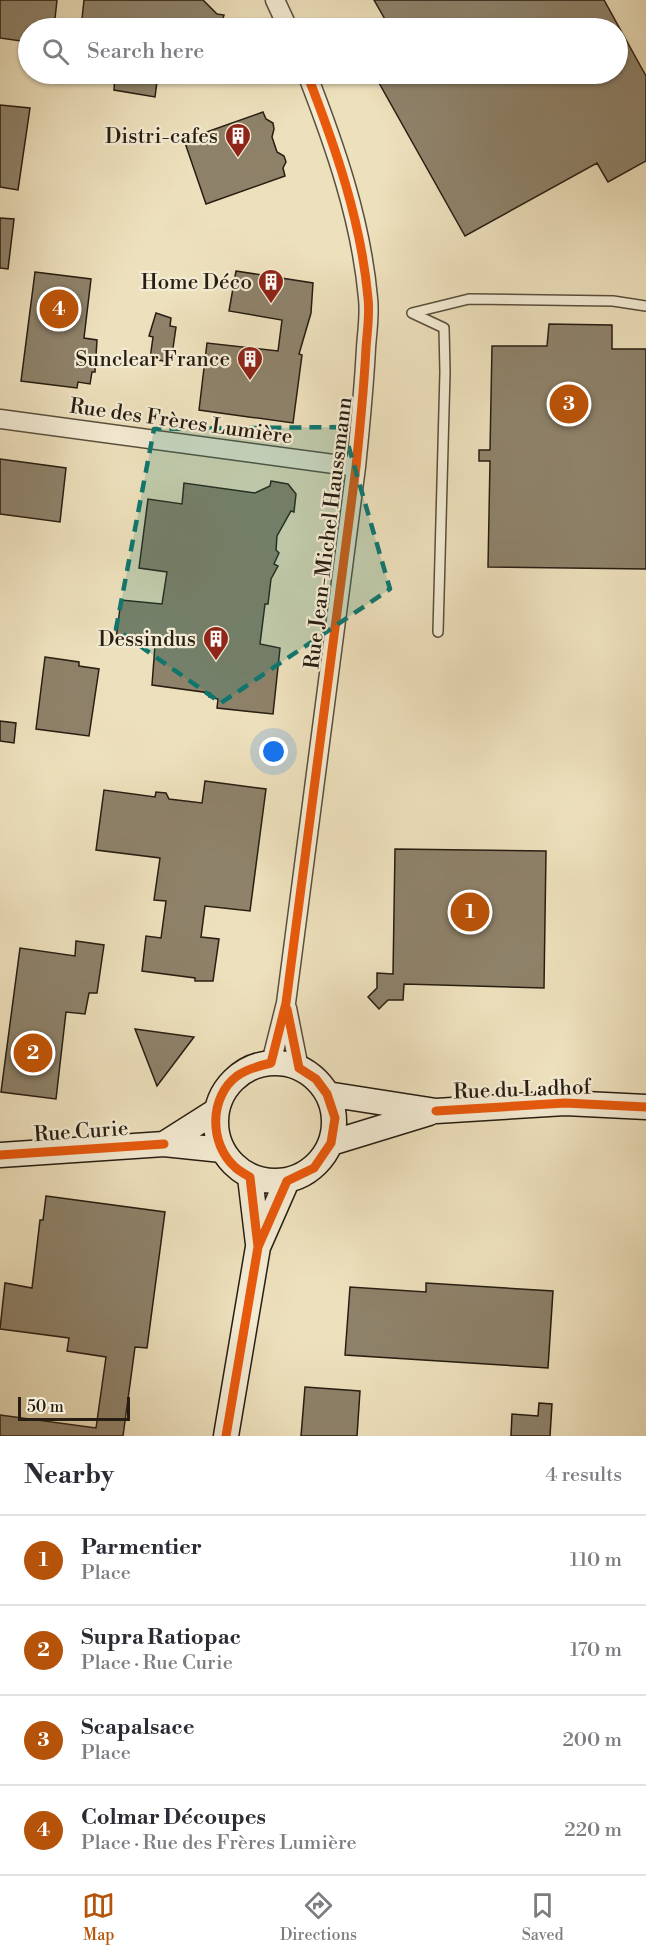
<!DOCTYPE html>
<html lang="en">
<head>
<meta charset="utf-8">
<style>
  body { margin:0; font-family:"Libre Bodoni",serif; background:#f2f2f3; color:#2b2b33 }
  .scale { position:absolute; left:18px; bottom:15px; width:112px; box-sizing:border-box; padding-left:6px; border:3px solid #281d12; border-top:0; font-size:16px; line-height:21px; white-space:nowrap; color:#281d12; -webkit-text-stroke:4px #f3ebd3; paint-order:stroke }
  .you { position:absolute; left:274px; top:752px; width:21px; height:21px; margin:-15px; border:4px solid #fff; border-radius:50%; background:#1a73e8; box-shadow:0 0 0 9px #1a73e833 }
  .badge { display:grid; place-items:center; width:39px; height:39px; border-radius:50%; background:#b45309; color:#fff; font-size:20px; font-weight:700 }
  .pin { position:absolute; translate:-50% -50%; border:3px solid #fff; box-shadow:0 2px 6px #0006 }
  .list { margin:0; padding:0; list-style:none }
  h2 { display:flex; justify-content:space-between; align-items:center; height:78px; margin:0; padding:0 24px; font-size:26px }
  h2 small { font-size:20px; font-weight:400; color:#7c7c81 }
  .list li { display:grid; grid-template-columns:39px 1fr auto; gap:18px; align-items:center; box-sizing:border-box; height:90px; padding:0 24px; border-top:2px solid #e1e1e2 }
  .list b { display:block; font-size:22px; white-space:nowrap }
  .list p { margin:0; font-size:20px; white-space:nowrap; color:#7c7c81 }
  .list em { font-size:20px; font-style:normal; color:#7c7c81 }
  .icon { flex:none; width:33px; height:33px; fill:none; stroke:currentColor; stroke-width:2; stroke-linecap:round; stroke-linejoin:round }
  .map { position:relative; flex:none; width:646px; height:1436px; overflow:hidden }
  .search { position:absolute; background:#fff; box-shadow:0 2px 4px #0004; left:18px; right:18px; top:18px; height:66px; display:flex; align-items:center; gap:15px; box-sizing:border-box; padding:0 21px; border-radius:33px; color:#7c7c81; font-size:22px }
  .sheet { height:438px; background:#fff }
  nav { display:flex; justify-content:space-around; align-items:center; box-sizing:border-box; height:84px; border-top:2px solid #e1e1e2; background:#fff; font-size:16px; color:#7c7c81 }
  nav a { display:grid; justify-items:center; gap:3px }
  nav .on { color:#b45309 }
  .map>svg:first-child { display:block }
  .building { fill:#8e826a; stroke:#281d12; stroke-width:1.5 }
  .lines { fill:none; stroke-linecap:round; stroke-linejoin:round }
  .lane-casing { stroke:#594e3c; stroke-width:12 }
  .street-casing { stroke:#594e3c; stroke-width:21 }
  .secondary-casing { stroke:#281d12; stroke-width:27 }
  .lane { stroke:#f3ebd3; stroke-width:9 }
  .street { stroke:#f3ebd3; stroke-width:18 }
  .secondary { stroke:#f3ebd3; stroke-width:24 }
  .cycleway-casing { stroke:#f3ebd3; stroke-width:13 }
  .cycleway { stroke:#e8590c; stroke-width:9 }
  .marked { fill:#0f766e; fill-opacity:0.2; stroke:#0f766e; stroke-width:4.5; stroke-dasharray:12 8; stroke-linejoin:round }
  .labels { text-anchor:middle; stroke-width:4.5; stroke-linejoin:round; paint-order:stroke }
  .poi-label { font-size:21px; fill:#281d12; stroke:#f3ebd3; text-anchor:end }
  .street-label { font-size:21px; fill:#281d12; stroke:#f3ebd3 }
</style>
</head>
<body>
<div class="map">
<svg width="646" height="1436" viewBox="0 0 646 1436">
  <rect width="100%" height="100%" fill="#ede0bc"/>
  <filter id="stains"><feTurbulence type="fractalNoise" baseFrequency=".00333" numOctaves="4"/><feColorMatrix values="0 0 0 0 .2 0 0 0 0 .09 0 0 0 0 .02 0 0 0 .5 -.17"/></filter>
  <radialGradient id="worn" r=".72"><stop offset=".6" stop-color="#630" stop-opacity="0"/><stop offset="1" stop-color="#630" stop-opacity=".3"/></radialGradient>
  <path class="building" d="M0,0H57L54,28H28V42L0,38Z
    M84,0H203L217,14L224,15L220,28H81Z
    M374,0H604L646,76V161L608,182L597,163L465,236L374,74H618V28H390Z
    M115,74H158L155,97L114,90Z
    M0,105L30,108L18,190L0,187Z
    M263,112L266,119L273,123L274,129L272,137L277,152L284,156L286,162L283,168L285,176L206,204L184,140Z
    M0,218L14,219L8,269L0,268Z
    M236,271L313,283L311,313L299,354L302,355L293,423L199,410L207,343L278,351L282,320L229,311Z
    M35,272L91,279L84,338L97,340L95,372H92L90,384L78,382L77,388L21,381Z
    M156,313L171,318L170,326L176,327L171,362L150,359L153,337L149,336Z
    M549,324L612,325V349H646V569L488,567L490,461H479V450H490L492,346H547Z
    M0,459L66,468L60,522L0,514Z
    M271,481L288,484L296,494L294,512L291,511L277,536L276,550L279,553L274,564L278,566L271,579L268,604H265L260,644L280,648L273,714L217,708L218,699L209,697L210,693L152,685L155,645L116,639L121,600L162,604L167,572L139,568L148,499L182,504L184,483L255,493L270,486Z
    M45,657L79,662V666L99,669L89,736L36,729Z
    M0,721L16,723L14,743L0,741Z
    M205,781L266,789L250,911L205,906L201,937L219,939L213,981H195V978L142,971L146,936L161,938L166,901L154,900L160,858L96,850L104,790L155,797L156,792L166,793L169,799L202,803Z
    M395,849L546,851L544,988L404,984L403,1000H388L379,1009L368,997L377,988V973L393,974Z
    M76,941L104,945L97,993H89L85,1014L66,1012L56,1099L1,1092L20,948L75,956Z
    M135,1029L194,1037L157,1086Z
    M46,1196L165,1212L147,1348L135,1347L123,1436H0V1415L96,1428L106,1357L67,1351L69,1338L0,1329L5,1283L32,1288L40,1220H43Z
    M426,1283L553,1291L548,1368L345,1355L350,1287L426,1292Z
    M305,1387L360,1391L357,1436H301Z
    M539,1403L552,1404L550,1436H511L512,1414L538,1416Z"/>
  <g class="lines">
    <defs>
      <path id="lane" d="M438,632L445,372L444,328L412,313L469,299L613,301L646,306"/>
      <path id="street" d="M275,0L288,28
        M0,419L356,467
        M287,1008L299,1068
        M271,1063L286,1003L356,467C360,428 364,388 366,348C367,332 370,315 368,298C361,220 335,146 307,74"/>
      <path id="secondary" d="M216 1122a59 59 0 1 1 118 0a59 59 0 1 1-118 0Z
        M327,1094L436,1111L565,1103L646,1107
        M331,1143L429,1113
        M164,1144L216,1111
        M0,1155L164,1144L222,1150
        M250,1177L258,1244
        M226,1436L258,1247L287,1181"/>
    </defs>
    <use href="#lane" class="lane-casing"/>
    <use href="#street" class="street-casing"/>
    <use href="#secondary" class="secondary-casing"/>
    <use href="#lane" class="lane"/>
    <use href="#street" class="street"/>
    <use href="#secondary" class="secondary"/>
    <defs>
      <path id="cycleway" d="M436,1111L565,1103L646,1107
        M0,1155L164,1144
        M258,1247L250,1177C245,1174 239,1171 235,1167C209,1144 209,1097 237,1076C247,1069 258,1066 271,1063L286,1003L356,467C360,428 364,388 366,348C367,332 370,315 368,298C361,220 335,146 307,74
        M226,1436L258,1247L287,1181L314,1168L331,1143L335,1118L327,1094L316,1079L299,1068L287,1009"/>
    </defs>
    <use href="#cycleway" class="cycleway-casing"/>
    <use href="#cycleway" class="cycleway"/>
  </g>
  <path class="marked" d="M343,427L390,589L221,703L116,629L154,429Z"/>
  <defs>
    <symbol id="building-pin" viewBox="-11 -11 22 30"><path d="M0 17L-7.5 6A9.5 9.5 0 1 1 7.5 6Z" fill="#8f2418" stroke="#f3ebd3"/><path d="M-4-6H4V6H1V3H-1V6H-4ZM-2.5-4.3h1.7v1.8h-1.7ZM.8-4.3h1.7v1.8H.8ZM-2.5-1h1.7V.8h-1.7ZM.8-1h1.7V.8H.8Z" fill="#fff"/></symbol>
  </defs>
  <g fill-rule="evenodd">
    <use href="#building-pin" x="223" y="121" width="30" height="40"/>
    <use href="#building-pin" x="256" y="267" width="30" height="40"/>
    <use href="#building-pin" x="235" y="344" width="30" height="40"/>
    <use href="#building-pin" x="201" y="624" width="30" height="40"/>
  </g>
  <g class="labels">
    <g class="poi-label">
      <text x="218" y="143">Distri-cafes</text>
      <text x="252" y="289">Home Déco</text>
      <text x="230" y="366">Sunclear France</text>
      <text x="196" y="646">Dessindus</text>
    </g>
    <g class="street-label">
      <text transform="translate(181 421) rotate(8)" y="7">Rue des Frères Lumière</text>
      <text transform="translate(328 533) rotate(-83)" y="7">Rue Jean-Michel Haussmann</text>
      <text transform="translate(522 1089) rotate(-2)" y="7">Rue du Ladhof</text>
      <text transform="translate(81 1131) rotate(-4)" y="7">Rue Curie</text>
    </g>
  </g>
  <rect width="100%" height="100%" filter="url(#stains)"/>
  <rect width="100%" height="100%" fill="url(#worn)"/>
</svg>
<div class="scale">50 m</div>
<div class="you"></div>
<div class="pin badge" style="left:470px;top:912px">1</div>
<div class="pin badge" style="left:33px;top:1053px">2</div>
<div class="pin badge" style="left:569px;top:404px">3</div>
<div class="pin badge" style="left:59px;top:309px">4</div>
<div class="search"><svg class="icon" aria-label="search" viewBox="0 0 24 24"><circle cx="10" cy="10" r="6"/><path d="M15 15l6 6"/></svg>Search here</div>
</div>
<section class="sheet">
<h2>Nearby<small>4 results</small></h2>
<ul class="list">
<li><span class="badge">1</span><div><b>Parmentier</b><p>Place</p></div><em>110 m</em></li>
<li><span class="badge">2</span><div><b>Supra Ratiopac</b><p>Place · Rue Curie</p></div><em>170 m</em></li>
<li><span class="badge">3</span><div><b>Scapalsace</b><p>Place</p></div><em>200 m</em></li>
<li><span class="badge">4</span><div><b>Colmar Découpes</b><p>Place · Rue des Frères Lumière</p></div><em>220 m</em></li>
</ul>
</section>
<nav>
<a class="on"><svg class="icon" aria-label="map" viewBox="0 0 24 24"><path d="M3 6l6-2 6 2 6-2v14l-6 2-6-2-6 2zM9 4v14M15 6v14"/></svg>Map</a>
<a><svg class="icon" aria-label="directions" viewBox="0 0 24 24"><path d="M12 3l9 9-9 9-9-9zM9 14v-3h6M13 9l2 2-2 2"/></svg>Directions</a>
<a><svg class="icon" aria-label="saved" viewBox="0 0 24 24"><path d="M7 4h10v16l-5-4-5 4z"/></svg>Saved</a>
</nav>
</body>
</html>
